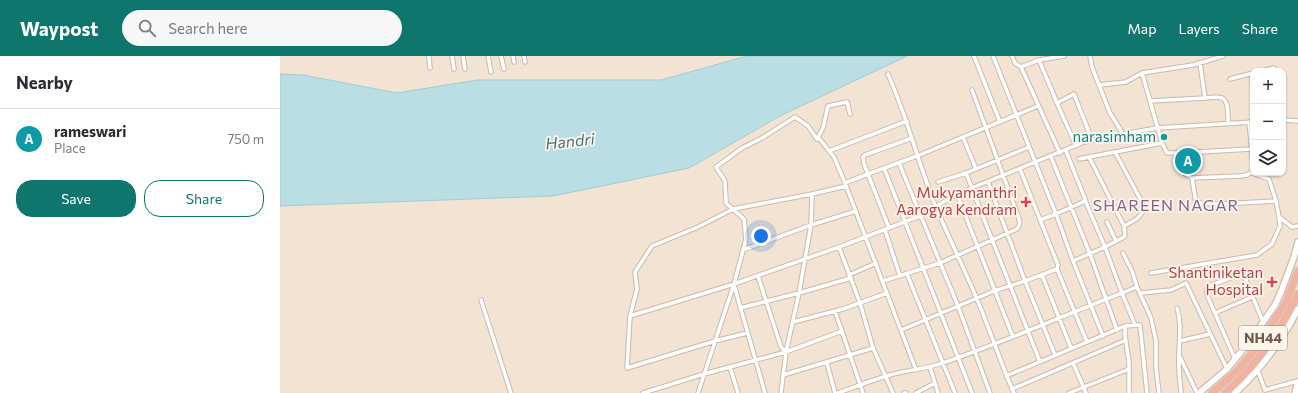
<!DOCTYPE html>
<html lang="en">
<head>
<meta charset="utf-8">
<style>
  body { margin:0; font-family:Commissioner,sans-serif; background:#f7f7f7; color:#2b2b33 }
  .controls { position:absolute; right:12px; top:12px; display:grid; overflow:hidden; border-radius:8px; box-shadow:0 1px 3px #0004 }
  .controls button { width:36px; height:36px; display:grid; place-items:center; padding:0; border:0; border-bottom:1px solid #e1e1e2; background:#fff; color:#2b2b33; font:20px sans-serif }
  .you { position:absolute; left:481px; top:180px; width:14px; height:14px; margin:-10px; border:3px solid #fff; border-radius:50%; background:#1a73e8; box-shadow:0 0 0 6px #1a73e833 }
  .badge { display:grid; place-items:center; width:26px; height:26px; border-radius:50%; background:#0f766e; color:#fff; font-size:13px; font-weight:700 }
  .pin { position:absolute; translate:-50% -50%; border:2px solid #fff; box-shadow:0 1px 4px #0006 }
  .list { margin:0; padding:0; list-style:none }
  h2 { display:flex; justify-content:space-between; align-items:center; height:52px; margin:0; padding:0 16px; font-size:17px }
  h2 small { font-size:13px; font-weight:400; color:#7c7c81 }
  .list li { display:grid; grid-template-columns:26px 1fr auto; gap:12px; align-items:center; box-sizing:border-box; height:60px; padding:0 16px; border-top:1px solid #e1e1e2 }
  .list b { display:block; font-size:15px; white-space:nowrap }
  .list p { margin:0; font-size:13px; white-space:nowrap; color:#7c7c81 }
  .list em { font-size:13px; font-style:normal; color:#7c7c81 }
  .actions { display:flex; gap:8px; padding:12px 16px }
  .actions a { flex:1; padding:9px 0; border:1px solid #0f766e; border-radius:16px; text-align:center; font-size:14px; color:#0f766e }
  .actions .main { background:#0f766e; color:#fff }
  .icon { flex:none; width:22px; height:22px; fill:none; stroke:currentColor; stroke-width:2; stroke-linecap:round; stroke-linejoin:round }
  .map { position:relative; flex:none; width:1018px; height:337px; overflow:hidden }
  header { display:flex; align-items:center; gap:24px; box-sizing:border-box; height:56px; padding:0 20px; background:#0f766e; color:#fff }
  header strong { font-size:19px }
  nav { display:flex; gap:22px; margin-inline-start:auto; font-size:14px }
  .search { width:280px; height:36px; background:#f7f7f7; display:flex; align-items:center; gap:10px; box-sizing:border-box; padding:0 14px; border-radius:22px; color:#7c7c81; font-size:15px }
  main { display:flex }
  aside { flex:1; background:#fff }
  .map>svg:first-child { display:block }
  .residential { fill:#f2e3d3; fill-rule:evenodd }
  .water { fill:#badee3; stroke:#a1cdd4 }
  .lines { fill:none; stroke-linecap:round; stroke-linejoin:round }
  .street-casing { stroke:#cbb9ab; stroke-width:5.5 }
  .secondary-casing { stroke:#d0bbac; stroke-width:8 }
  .highway-casing { stroke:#d7d0cd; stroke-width:9 }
  .street { stroke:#fff; stroke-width:3.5 }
  .secondary { stroke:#fff; stroke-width:5.5 }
  .highway { stroke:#f1b39f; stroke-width:7 }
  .culture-dot { fill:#0f9aa8; stroke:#fef6ea; stroke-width:1.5 }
  .health-dot { fill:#e0444e; stroke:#fef6ea; stroke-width:1.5 }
  .labels { text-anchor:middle; stroke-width:3.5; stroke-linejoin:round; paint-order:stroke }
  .shield { fill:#fef6ea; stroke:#9b877b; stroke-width:1 }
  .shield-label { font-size:14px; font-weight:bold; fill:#71584b }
  .culture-label { font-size:15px; fill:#0d838f; stroke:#fef6ea; text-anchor:end }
  .health-label { font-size:15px; fill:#be3a42; stroke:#fef6ea; text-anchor:end }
  .water-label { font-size:16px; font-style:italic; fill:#43747d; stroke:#fef6ea }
  .neighbourhood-label { font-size:16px; letter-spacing:1px; fill:#7f638d; stroke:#fef6ea }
</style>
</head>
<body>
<header>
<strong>Waypost</strong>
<div class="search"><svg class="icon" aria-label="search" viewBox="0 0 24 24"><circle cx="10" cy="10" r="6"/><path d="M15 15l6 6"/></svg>Search here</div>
<nav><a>Map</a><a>Layers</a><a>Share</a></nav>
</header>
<main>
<aside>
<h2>Nearby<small></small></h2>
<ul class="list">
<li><span class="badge" style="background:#0f9aa8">A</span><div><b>rameswari</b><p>Place</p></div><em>750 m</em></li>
</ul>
<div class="actions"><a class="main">Save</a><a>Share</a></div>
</aside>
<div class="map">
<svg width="1018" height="337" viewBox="0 0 1018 337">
  <rect width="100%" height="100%" fill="#fbf2e4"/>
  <path class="residential" d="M0,0H1018V337H0ZM973,15H1003V117H973Z"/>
  <path class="water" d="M467,0H627L500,60L409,112L273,140L0,150V18L23,19L117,37L197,24H381Z"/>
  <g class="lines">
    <defs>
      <path id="street" d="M149,0L150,12
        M172,0L174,13
        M183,0L185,13
        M208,0L211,16
        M221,0L224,13
        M233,0L234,6
        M244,0L245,6
        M694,0L720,66
        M713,0L776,158L760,164
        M732,0L735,7L741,11
        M810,0L812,11L830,57L843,78L877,72L973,66
        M759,4L741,11L780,97
        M982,15L994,12
        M862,17L870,45L925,42L920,7
        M608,18C627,61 638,106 655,149C668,180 683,210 696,241C710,273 720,306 734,337
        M972,18L973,35
        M950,23L973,17
        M819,29L846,26L862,17L913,9L943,0
        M925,42C930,42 938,40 942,42C949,45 948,61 948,67
        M870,45L882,87
        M777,47L759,4L784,0
        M1003,64L1018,65
        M969,66L973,106
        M538,81L554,101L565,127L636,314
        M683,81L696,113
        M796,90L777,47L794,38L812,84
        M549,95L627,65
        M786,95L805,143L803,146L776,158L793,205
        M835,96L863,148C865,161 853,165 844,170
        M900,97L972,93
        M771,101L810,198L837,274
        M809,101L882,87L887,97H900C901,109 899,116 912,122L960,120L967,119L973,115
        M799,103L809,101L844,170L845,179L844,181L825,191L805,144
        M619,107L678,250L710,337
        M604,112L692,337
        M686,117L760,306
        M972,117L989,123L996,145L999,161L1012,171L1018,170
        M912,122L916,147L941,148L996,145
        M658,126L686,117L749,91
        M708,126L745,225L777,213L778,209L740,113
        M565,127L588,118L584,108L583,101L585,99L632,82
        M677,138L733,281
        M827,166L836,185
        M609,172L588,118L637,100L758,50
        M605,174L620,220
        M559,191L580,247L593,292
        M463,194L531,169L576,155
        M843,197L852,215L857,231L871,262L876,285V312L879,337
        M777,213L807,286
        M871,217L977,199L992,188L1000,170L999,161
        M627,218L675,337
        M569,219L596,207
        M762,219L791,292
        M478,220L501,291L506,296
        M603,225L660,207L737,173C741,168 740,165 738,160L692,34
        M454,229L485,337
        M861,237L891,234L906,227L947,313
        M201,244L231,337
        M460,252L519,237L571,222
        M897,252C902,268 899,283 899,299C898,312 900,324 901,337
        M555,255L583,337
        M935,257L972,241
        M350,260L357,233L355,216L372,190L418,171L453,153L532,138
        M513,266L563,253L607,237
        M855,269L842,237L857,231
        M845,270V280L849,306V337
        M621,274L714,235L745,225L775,299
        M467,277L435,285L347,312L350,260L454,228L559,191L640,160L677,138L804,86L843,78
        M900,285L930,278
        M900,301L917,337
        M955,303L927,239V233L929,230L963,217L983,266
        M547,307L555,337
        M793,307L806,337
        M450,311L458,337
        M650,311L658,337
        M978,315L985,334L1018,325
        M503,319L593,292L613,337
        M726,320L845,270L860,269L867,337
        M732,333L846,284
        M363,337L424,318L506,296L562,275
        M418,337L454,228L466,183L464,163L446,147L445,125L436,111L462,92L482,82L515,61L528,70L537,83L543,72L548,50L567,46L570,58
        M501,337L506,296L519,237L531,169L532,138L566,130
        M558,337C575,331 592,324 610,319C627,314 644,313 660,308C722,287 782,260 842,237L825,191L793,205L823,280
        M624,337H626
        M636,337L655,327
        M789,337L849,313"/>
      <path id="secondary" d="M919,337L947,313L978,275L983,266L995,249L1001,236L1014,201L1018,186
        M955,337C981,313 1002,285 1018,253
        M1015,337L1018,326"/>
      <path id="highway" d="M932,337L956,316L979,289L1007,244L1018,215
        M945,337C976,310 1000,275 1018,238"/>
    </defs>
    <use href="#street" class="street-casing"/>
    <use href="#secondary" class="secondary-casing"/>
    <use href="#highway" class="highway-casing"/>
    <use href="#street" class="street"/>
    <use href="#secondary" class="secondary"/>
    <use href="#highway" class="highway"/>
  </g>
  <circle class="culture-dot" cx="884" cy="81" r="4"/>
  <g class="health-dot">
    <path d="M744 140h4v4h4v4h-4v4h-4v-4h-4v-4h4z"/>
    <path d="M990 220h4v4h4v4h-4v4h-4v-4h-4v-4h4z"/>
  </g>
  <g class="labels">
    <rect class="shield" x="959" y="270" width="48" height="24" rx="3"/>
    <g class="shield-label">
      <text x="983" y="287">NH44</text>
    </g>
    <g class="culture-label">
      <text x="876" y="86">narasimham</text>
    </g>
    <g class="health-label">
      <text x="737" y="142">Mukyamanthri<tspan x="737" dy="17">Aarogya Kendram</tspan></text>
      <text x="983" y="222">Shantiniketan<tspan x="983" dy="17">Hospital</tspan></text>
    </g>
    <g class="water-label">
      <text transform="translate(290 85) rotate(-6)" y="6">Handri</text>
    </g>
    <g class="neighbourhood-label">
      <text x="886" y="155">SHAREEN NAGAR</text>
    </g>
  </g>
</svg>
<div class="controls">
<button>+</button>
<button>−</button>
<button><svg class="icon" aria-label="layers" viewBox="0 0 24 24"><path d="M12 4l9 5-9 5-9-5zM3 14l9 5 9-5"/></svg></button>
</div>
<div class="you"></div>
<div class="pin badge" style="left:908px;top:105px;background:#0f9aa8">A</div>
</div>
</main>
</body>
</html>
